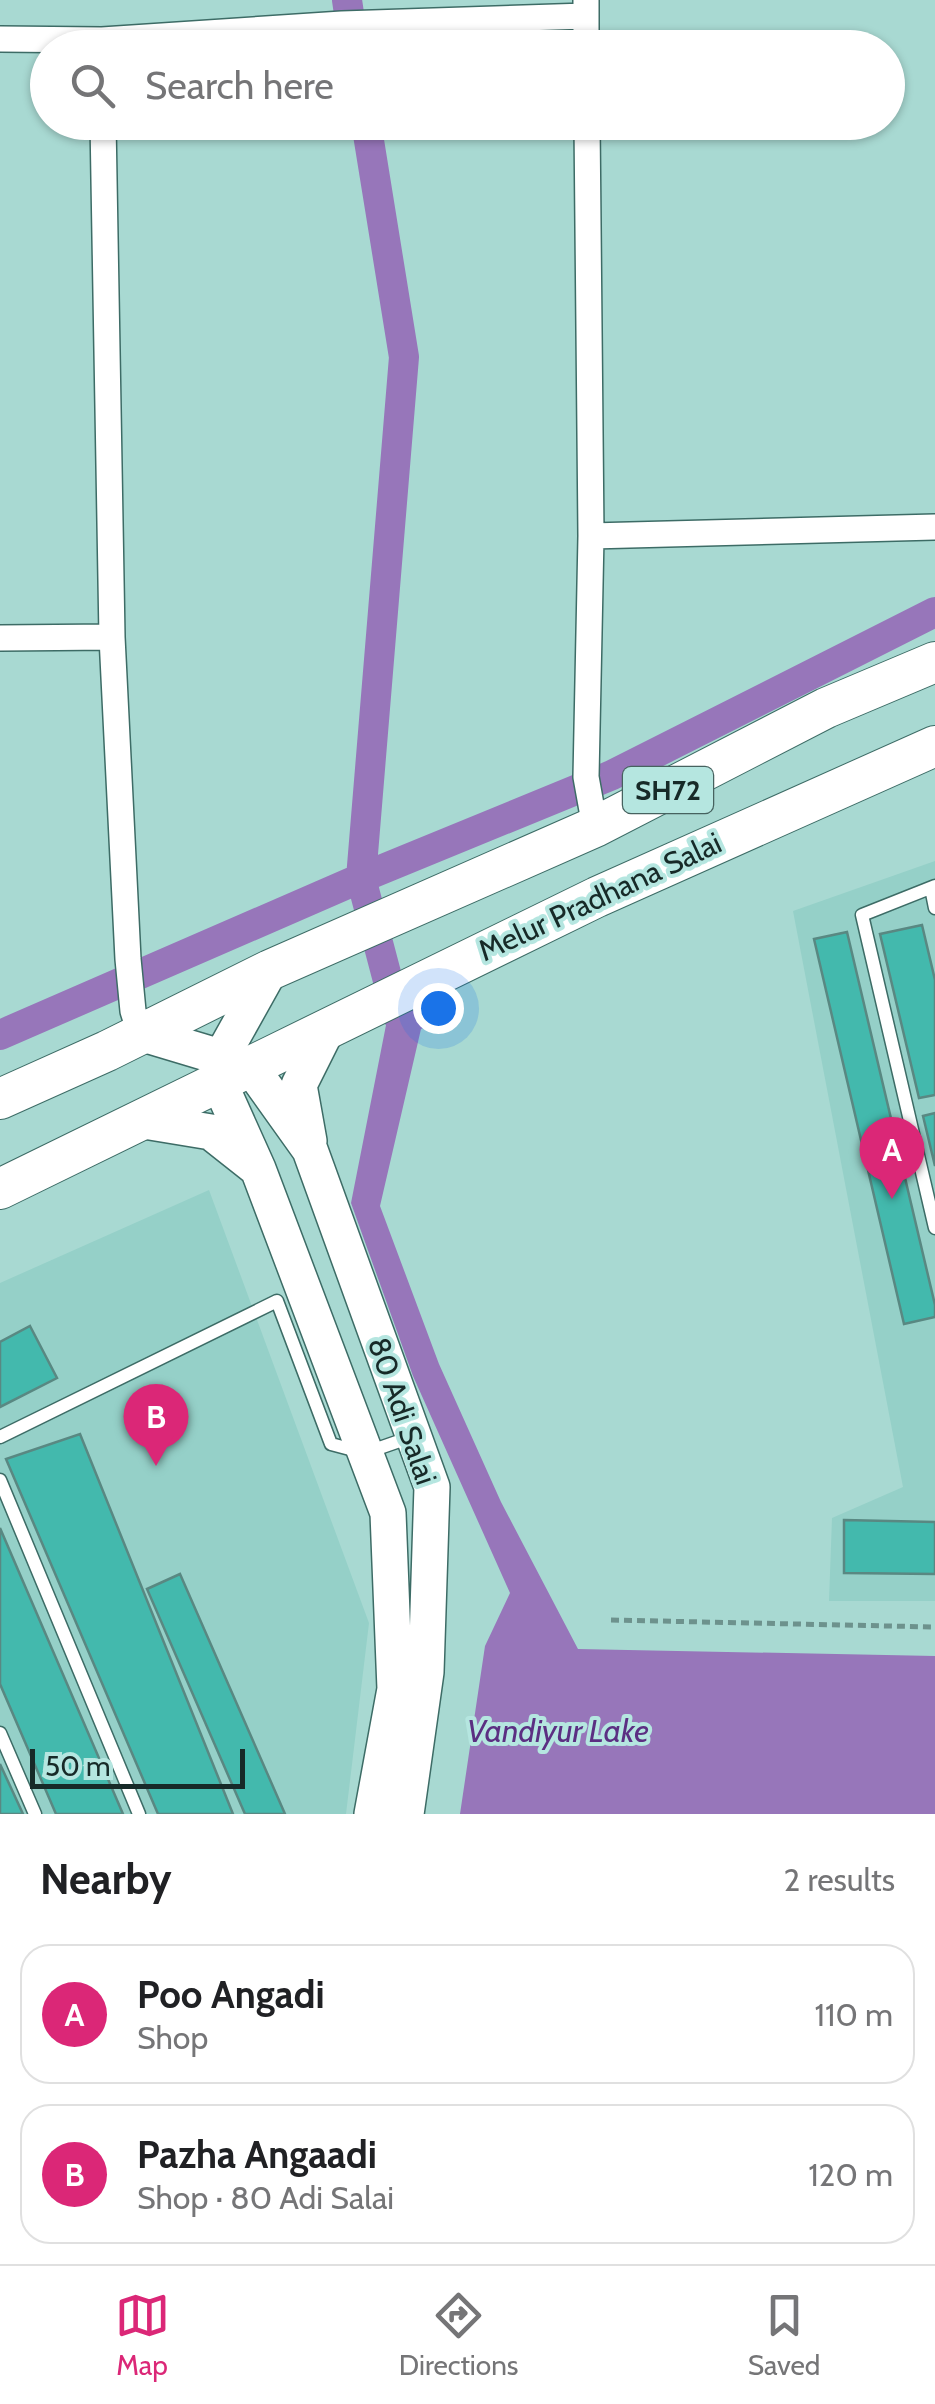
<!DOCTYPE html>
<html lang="en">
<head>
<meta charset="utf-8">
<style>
  body { margin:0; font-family:Cabin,sans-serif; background:#f6f6f6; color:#202124 }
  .scale { position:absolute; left:30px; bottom:25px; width:215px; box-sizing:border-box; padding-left:10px; border:5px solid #172a28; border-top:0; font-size:28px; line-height:35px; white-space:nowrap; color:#172a28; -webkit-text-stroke:8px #b5e6e0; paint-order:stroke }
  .you { position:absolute; left:438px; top:1008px; width:35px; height:35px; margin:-25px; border:8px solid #fff; border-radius:50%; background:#1a73e8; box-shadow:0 0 0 15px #1a73e833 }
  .badge { display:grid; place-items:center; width:65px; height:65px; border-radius:50%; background:#db2777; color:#fff; font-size:32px; font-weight:700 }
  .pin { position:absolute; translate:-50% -82px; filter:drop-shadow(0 2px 5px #0008) }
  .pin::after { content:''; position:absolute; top:52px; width:35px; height:30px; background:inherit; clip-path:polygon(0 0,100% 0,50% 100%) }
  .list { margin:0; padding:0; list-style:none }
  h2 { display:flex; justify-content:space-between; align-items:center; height:130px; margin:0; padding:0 40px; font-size:42px }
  h2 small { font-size:32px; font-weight:400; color:#757577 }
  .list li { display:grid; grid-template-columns:65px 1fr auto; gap:30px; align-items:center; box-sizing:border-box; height:140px; margin:0 20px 20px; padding:0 20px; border:2px solid #e0e0e0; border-radius:30px }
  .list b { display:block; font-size:38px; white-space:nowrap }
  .list p { margin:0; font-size:32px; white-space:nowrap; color:#757577 }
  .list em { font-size:32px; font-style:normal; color:#757577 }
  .icon { flex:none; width:55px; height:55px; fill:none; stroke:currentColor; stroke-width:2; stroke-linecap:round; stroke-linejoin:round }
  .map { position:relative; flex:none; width:935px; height:1814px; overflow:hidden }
  .search { position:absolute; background:#fff; box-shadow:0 2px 8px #0004; left:30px; right:30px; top:30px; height:110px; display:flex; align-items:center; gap:25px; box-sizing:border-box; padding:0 35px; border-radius:55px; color:#757577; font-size:38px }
  .sheet { height:450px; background:#fff }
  nav { display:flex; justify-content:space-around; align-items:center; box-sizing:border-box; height:140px; border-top:2px solid #e0e0e0; background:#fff; font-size:28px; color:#757577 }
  nav a { display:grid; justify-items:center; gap:5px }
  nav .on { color:#db2777 }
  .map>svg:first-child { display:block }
  .built { fill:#95d0c8 }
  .water { fill:#9776ba }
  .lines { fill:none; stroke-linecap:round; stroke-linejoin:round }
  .canal { stroke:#9776ba; stroke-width:30 }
  .building { fill:#43b9ad; stroke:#598882; stroke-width:2.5 }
  .lane-casing { stroke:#3d6c66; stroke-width:15 }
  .street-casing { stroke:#3d6c66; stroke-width:28 }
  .secondary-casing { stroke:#3d6c66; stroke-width:38 }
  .primary-casing { stroke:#3d6c66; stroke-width:42 }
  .path { stroke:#6d928d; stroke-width:5; stroke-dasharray:8 5; stroke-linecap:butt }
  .lane { stroke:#fff; stroke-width:12 }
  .street { stroke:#fff; stroke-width:25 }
  .secondary { stroke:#fff; stroke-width:35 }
  .primary { stroke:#fff; stroke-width:40 }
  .labels { text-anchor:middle; stroke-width:8; stroke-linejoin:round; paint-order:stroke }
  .shield { fill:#b5e6e0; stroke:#46625f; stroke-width:2.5 }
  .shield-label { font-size:28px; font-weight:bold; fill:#172a28 }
  .street-label { font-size:30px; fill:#172a28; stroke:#b5e6e0 }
  .water-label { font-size:32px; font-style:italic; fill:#5b2f82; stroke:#b5e6e0 }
</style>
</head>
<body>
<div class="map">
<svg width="935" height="1814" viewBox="0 0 935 1814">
  <rect width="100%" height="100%" fill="#a8d9d2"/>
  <path class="built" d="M935,861V1601H829L832,1518L903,1487L793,911Z
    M209,1190L369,1623L346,1814H0V1283Z"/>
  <path class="water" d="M441,995L447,1018L421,1029L380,1206L439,1364L501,1502L578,1649L935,1656V1814H460L485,1646L510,1593L413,1376L351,1203L387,1020Z"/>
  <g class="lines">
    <path class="canal" d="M347,0L354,48
      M366,122L404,357L361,878L397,1015
      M0,1035L361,878L612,775L935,612"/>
  </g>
  <path class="building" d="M922,925L935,980V1095L919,1098L880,934Z
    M847,932L935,1305V1317L904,1324L814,939Z
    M935,1113V1166L923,1116Z
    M30,1326L57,1378L0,1407V1342Z
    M80,1434L233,1814H158L6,1459Z
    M844,1520L935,1522V1574L844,1573Z
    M0,1528L123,1814H56L0,1684Z
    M180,1574L285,1814H245L147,1589Z
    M0,1764L23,1814H0Z"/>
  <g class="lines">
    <defs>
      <path id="lane" d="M935,886L862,915L935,1228
        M931,888L935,908
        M0,1437L277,1301L331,1444L365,1453L411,1437
        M0,1480L139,1814
        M0,1733L35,1814"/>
      <path id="street" d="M586,0V48
        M0,39L102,40V48
        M102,40L342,24L586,16
        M103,122L112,637L128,959L133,1011L140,1033
        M587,122L591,536L586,777L595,827
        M591,536L935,527
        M0,638L112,637"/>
      <path id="secondary" d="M270,970L222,1056L219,1082L258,1169L388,1513L395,1689L372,1814
        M140,1033L250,1066L310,1150L432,1487L426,1672L406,1814
        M138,1120L211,1132L254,1166
        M309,1141L299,1085L327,1029"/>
      <path id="primary" d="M0,1099L107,1051L270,970L595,827L826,708L935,662
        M0,1189L597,897L935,746"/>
    </defs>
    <use href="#lane" class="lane-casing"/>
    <use href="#street" class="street-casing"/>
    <use href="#secondary" class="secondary-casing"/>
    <use href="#primary" class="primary-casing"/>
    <path class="path" d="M611,1620L935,1627"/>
    <use href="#lane" class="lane"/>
    <use href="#street" class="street"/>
    <use href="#secondary" class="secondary"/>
    <use href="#primary" class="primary"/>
  </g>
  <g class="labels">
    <rect class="shield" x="623" y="767" width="90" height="46" rx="8"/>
    <g class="shield-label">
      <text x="668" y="800">SH72</text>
    </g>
    <g class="street-label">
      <text transform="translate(600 897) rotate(-25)" y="10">Melur Pradhana Salai</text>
      <text transform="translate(402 1411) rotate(71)" y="10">80 Adi Salai</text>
    </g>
    <g class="water-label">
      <text x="558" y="1742">Vandiyur Lake</text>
    </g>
  </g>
</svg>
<div class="scale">50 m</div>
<div class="you"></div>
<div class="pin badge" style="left:892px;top:1199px">A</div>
<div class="pin badge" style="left:156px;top:1466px">B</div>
<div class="search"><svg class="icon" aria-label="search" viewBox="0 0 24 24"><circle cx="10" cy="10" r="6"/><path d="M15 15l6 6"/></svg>Search here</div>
</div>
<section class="sheet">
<h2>Nearby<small>2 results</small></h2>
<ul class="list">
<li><span class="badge">A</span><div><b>Poo Angadi</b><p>Shop</p></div><em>110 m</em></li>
<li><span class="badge">B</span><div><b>Pazha Angaadi</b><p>Shop · 80 Adi Salai</p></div><em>120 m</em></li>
</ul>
</section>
<nav>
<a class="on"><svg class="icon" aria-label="map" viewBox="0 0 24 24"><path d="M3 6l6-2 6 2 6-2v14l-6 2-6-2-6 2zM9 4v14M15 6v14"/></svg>Map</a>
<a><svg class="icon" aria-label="directions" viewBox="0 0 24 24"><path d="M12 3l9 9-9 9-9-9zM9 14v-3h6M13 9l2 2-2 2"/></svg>Directions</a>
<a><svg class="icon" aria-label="saved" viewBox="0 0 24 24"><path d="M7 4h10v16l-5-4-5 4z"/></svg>Saved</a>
</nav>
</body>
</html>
